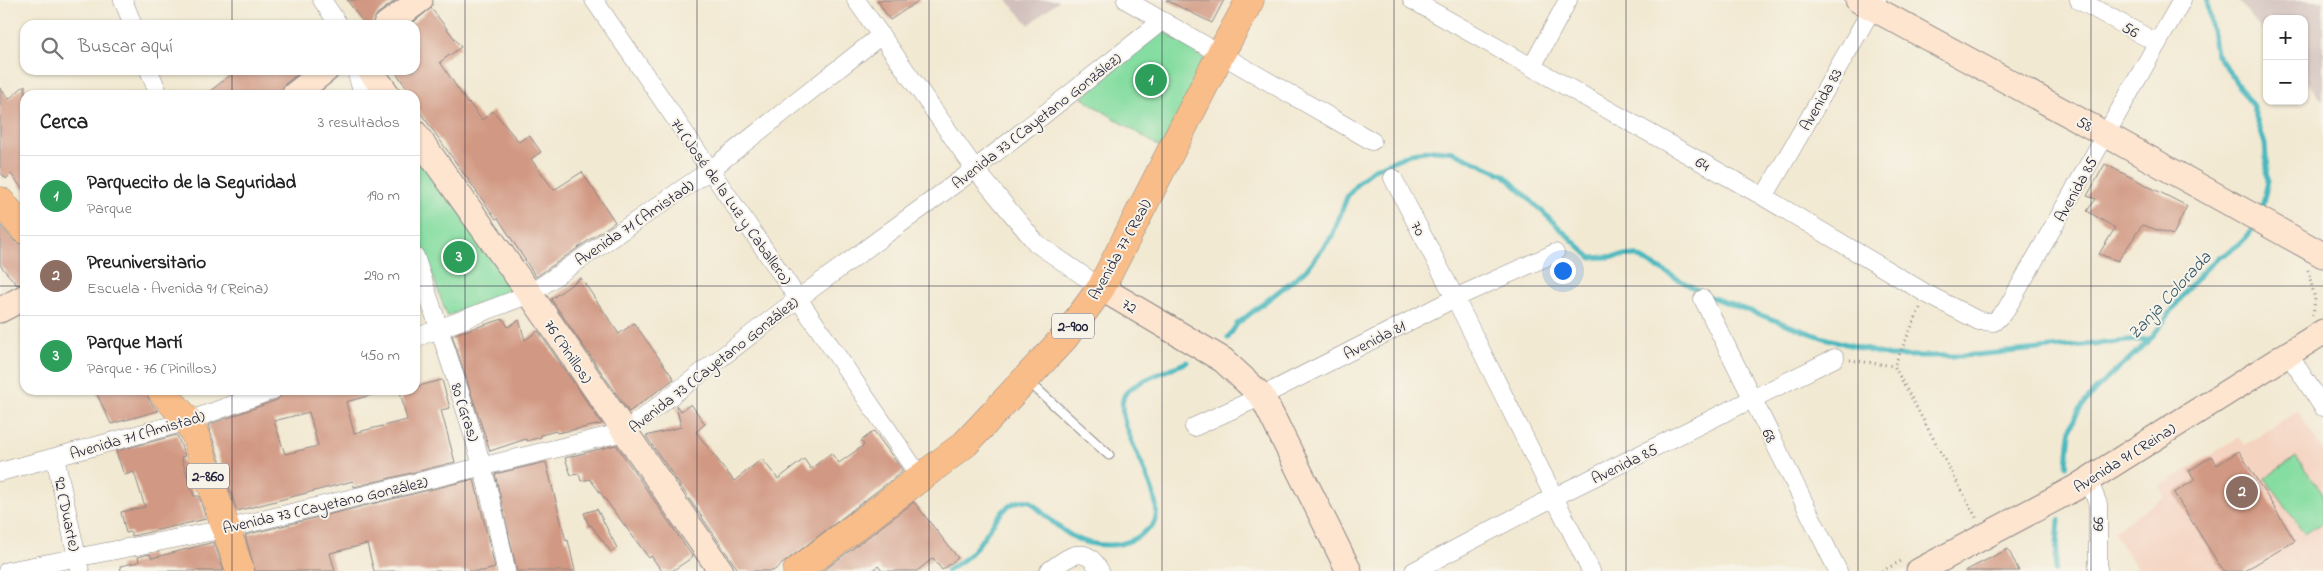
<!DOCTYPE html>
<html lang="es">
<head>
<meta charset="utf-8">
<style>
  body { margin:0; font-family:"Indie Flower",sans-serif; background:#f6f6f6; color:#222 }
  .controls { position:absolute; right:15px; top:15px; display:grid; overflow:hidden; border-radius:10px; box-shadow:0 1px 4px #0004 }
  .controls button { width:45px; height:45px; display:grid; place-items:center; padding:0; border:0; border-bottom:1px solid #e0e0e0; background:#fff; color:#222; font:25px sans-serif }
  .you { position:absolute; left:1562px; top:270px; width:18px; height:18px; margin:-12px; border:4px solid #fff; border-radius:50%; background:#1a73e8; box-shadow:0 0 0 8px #1a73e833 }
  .badge { display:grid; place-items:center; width:32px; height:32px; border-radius:50%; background:#b5179e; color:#fff; font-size:16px; font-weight:700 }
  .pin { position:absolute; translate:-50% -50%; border:2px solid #fff; box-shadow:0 1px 5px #0006 }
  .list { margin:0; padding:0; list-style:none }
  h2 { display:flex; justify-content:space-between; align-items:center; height:65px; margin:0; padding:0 20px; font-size:21px }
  h2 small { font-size:16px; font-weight:400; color:#767676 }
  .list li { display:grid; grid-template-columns:32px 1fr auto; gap:15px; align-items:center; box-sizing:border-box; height:80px; padding:0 20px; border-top:1px solid #e0e0e0 }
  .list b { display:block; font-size:19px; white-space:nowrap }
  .list p { margin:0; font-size:16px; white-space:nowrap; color:#767676 }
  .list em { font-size:16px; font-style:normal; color:#767676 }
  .icon { flex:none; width:28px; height:28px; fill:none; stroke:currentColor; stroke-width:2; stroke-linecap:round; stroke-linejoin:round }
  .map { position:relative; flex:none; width:2323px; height:571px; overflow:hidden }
  .search { position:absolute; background:#fff; box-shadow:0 1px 4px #0004; left:20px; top:20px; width:400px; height:55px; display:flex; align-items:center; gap:12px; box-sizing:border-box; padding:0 18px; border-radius:15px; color:#767676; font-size:19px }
  .panel { position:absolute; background:#fff; box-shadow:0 1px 4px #0004; left:20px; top:90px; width:400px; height:305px; border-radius:15px }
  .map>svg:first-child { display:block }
  .built { fill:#f5d3c1 }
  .industrial { fill:#d1c0bc }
  .green { fill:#85dda1; stroke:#54806e }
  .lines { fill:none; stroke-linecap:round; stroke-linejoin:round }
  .stream { stroke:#49b8bf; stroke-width:5 }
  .building { fill:#d19983; fill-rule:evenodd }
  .lane-casing { stroke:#8a8686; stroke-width:11 }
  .street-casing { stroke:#8a8686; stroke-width:19 }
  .secondary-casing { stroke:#8a8686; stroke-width:27 }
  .primary-casing { stroke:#8a8686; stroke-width:29 }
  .path { stroke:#8a8686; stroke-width:3; stroke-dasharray:1 4; stroke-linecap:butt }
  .lane { stroke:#fff; stroke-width:9 }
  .street { stroke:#fff; stroke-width:18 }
  .secondary { stroke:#fde5d0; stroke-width:25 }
  .primary { stroke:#f9bd89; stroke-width:28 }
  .grid { fill:none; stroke:#22223b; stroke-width:1; stroke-opacity:0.55 }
  .labels { text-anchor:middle; stroke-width:4; stroke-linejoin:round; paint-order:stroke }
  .shield { fill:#f7f3e8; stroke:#62616f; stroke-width:1 }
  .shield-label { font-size:15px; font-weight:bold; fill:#22223b }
  .street-label { font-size:16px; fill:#22223b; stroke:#f7f3e8 }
  .water-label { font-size:18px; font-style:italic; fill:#305669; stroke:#f7f3e8 }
</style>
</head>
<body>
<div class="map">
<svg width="2323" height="571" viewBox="0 0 2323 571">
  <rect width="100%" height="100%" fill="#f7f3e8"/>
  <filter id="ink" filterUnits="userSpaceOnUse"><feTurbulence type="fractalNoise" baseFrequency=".02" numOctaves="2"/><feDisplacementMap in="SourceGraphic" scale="10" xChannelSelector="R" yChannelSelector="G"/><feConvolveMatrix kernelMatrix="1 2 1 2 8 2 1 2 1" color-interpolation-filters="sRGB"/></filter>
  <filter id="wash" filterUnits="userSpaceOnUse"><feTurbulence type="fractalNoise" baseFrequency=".0096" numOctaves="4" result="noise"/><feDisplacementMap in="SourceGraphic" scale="20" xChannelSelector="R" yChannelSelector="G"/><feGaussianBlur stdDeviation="1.12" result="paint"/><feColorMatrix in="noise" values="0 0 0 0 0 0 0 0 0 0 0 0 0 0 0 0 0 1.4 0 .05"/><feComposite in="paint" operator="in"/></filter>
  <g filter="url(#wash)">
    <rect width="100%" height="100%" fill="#f2e9d2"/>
    <path class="built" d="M2298,411L2323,451V571H2139L2113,531L2165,497L2159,487L2239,437L2245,445Z"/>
    <path class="industrial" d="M1007,0H1059L1029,25Z
      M2237,0H2323V101L2304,79V19H2267V35Z"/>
    <path class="green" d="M1161,29L1209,62L1163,149L1082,98Z
      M415,145L513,290L447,316L415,225Z
      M2296,457L2323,494V522L2305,534L2265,478Z"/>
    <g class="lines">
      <path class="stream" d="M2207,0L2216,53L2252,105L2265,144L2268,181L2261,212
        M1228,338L1237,324L1307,269L1332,236L1347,197L1357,184L1372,170L1412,153L1433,150L1454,152L1504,175L1591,258L1635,255L1708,296L1821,337L1889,356H1963L2150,339
        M2067,465C2069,450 2068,429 2076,416C2094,384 2126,365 2150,339C2171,315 2186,286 2210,265C2228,249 2243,248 2255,224
        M947,571C955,565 965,560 972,552C989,535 1002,496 1030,501C1055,524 1074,547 1111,545C1120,545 1136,540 1143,533C1146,531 1152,527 1154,523C1169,495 1111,425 1124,396C1130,383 1174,368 1187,362
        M2055,571L2059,520"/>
    </g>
    <g id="blocks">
      <path class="building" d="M347,0H396L377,14L372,25H365Z
        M877,0H920L890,20Z
        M1166,0H1224L1212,23Z
        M431,8L461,47L440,62L468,104L469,103L482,120L493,111L519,142L529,135L541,152L531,159L554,190L582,172L615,222L536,277L498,218L496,219L415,105V95H412L394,70H415V25H410Z
        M237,70H303L285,84L280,95H205Z
        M25,85V192L11,174L6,179L0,172V88L9,99Z
        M2105,164L2187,206L2173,235L2142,225L2118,261L2099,254L2115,228L2087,211L2096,199L2087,196Z
        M0,225L14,241L25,246V283L17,285L0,265Z
        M581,278L619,334L634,323L674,379L629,412L551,299Z
        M503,319L508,327L519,320L525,340L538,331L602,424L557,433L556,431L541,435V437L527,441L526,439L490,451L452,335Z
        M442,380L450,408L441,410L455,462L354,487L353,481L237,511L208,425L277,400L283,393L295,390H374L375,394L346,402L354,433L407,420L400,391L415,390V387ZM309,412L318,446L285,454L274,421Z
        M95,390H146L149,400L158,411L111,424Z
        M691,404L705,424L696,432L734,481L762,459L778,479L804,459L811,469L831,453L839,463L864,445L861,441L874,431L903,471L773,571H739L646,436L681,427L676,405L681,411Z
        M177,435L185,456L181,457L194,496H199L206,519L132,536L131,532L126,533L121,512L145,507L134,472L124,475L116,451Z
        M616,445L693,557L672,571H662L651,556L649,558L590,479L581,481L579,474L571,475L565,458Z
        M2239,451L2295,541L2244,571H2223L2174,493L2195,480L2189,471L2212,456L2217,465Z
        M546,462L566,541L568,540L575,571H517L495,474Z
        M474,479L495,568L483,571H374L367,544L330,553L335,571H255L245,535Z
        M914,502L958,558L942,570L933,558L917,571H882L878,566L872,571H823Z
        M597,509L617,548L611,552L591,525L589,526L584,513Z
        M214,542L224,571H121L120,566L139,562L138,557L150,554L152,558Z
        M2008,549L2019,571H1965L1996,555Z"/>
    </g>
  </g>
  <g filter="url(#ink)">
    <use href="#blocks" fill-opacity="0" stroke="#8a8686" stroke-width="1"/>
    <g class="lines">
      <defs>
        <path id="lane" d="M1028,381L1109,455"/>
        <path id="street" d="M123,0L133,25
          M322,0L339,25
          M594,0L920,477
          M856,0L975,169L1036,243L1101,288
          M1126,0L1372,141
          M1412,0L1764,197L1927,294L1979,321L1994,322L2006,310L2182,0
          M2079,0L2157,43
          M1532,67L1568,0
          M149,70L159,95
          M356,70L363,95
          M1393,178L1455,298L1591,571
          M1764,197L1877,0
          M415,256C449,360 487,463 506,571
          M1703,299L1838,571
          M415,338L530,294L710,170L880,36
          M2289,355L2323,407
          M1194,427L1262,396L1455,298L1555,253
          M55,457L80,571
          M0,472L188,421L273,390
          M2088,479L2098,504V571
          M7,571L225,529L624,432L799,298L975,169L1162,21
          M1049,571C1068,557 1085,542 1100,571
          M1414,571L1554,497L1835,358"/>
        <path id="secondary" d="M1858,0L2105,134L2323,255
          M386,25L420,0
          M370,70L388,95
          M294,95L326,70
          M415,133L530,294L721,571
          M1101,288L1223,360L1262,396L1349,571
          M0,310L25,297
          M1919,571L2075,488L2323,332"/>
        <path id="primary" d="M0,201L25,230
          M161,390L188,421L195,435L240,571
          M797,571L965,444L1064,338L1101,288L1220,55L1250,0"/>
      </defs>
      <use href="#lane" class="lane-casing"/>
      <use href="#street" class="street-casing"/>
      <use href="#secondary" class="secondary-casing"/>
      <use href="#primary" class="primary-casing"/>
      <path class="path" d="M2308,270L2315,299L2313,315
        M1920,308L1894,366L1977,519
        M1850,360L1894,366
        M1882,571L1901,561"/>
      <use href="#lane" class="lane"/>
      <use href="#street" class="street"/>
      <use href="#secondary" class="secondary"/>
      <use href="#primary" class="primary"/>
    </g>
  </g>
  <path class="grid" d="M232,0V25M465,0V571M697,0V571M929,0V571M1162,0V571M1394,0V571M1626,0V571M1858,0V571M2091,0V571M232,70V95M0,286H25M415,286H2323M232,390V571"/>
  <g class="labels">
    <g class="shield">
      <rect x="1052" y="313.5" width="42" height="25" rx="4"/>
      <rect x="187" y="463.5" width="42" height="25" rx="4"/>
    </g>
    <g class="shield-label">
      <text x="1073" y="331">2-900</text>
      <text x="208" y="481">2-860</text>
    </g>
    <g class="street-label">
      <text transform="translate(2131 29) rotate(29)" y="6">56</text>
      <text transform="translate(1820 99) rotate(-60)" y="6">Avenida 83</text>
      <text transform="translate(1036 120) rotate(-38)" y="6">Avenida 73 (Cayetano González)</text>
      <text transform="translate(2085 123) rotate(28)" y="6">58</text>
      <text transform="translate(1703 163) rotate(29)" y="6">64</text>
      <text transform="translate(2075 189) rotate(-61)" y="6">Avenida 85</text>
      <text transform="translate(732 201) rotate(55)" y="6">74 (José de la Luz y Caballero)</text>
      <text transform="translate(634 222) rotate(-34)" y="6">Avenida 71 (Amistad)</text>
      <text transform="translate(1419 228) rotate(62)" y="6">70</text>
      <text transform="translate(1119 249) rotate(-61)" y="6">Avenida 77 (Real)</text>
      <text transform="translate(1130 305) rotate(31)" y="6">72</text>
      <text transform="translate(1374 339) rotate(-27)" y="6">Avenida 81</text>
      <text transform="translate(569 351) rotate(56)" y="6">76 (Pinillos)</text>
      <text transform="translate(713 364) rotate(-38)" y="6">Avenida 73 (Cayetano González)</text>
      <text transform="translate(466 412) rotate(72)" y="6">80 (Gras)</text>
      <text transform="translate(137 434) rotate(-16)" y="6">Avenida 71 (Amistad)</text>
      <text transform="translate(1770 435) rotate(63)" y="6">68</text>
      <text transform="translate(2124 457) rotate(-32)" y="6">Avenida 91 (Reina)</text>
      <text transform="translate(1624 463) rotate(-26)" y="6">Avenida 85</text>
      <text transform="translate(325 504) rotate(-13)" y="6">Avenida 73 (Cayetano González)</text>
      <text transform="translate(68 514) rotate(78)" y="6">92 (Duarte)</text>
      <text transform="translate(2097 524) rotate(-88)" y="6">66</text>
    </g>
    <g class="water-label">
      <text transform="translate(2169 295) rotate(-47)" y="6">Zanja Colorada</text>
    </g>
  </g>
</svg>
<div class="controls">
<button>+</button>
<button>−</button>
</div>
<div class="you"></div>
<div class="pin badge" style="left:1151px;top:80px;background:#2e9e5b">1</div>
<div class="pin badge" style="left:2242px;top:492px;background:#8d6e63">2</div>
<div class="pin badge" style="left:459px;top:257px;background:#2e9e5b">3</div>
<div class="search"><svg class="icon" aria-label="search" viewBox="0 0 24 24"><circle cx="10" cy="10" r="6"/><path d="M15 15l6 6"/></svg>Buscar aquí</div>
<section class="panel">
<h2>Cerca<small>3 resultados</small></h2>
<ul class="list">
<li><span class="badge" style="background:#2e9e5b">1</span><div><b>Parquecito de la Seguridad</b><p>Parque</p></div><em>190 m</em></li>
<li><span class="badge" style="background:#8d6e63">2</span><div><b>Preuniversitario</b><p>Escuela · Avenida 91 (Reina)</p></div><em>290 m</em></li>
<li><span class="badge" style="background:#2e9e5b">3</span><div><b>Parque Martí</b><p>Parque · 76 (Pinillos)</p></div><em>450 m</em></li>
</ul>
</section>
</div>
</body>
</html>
